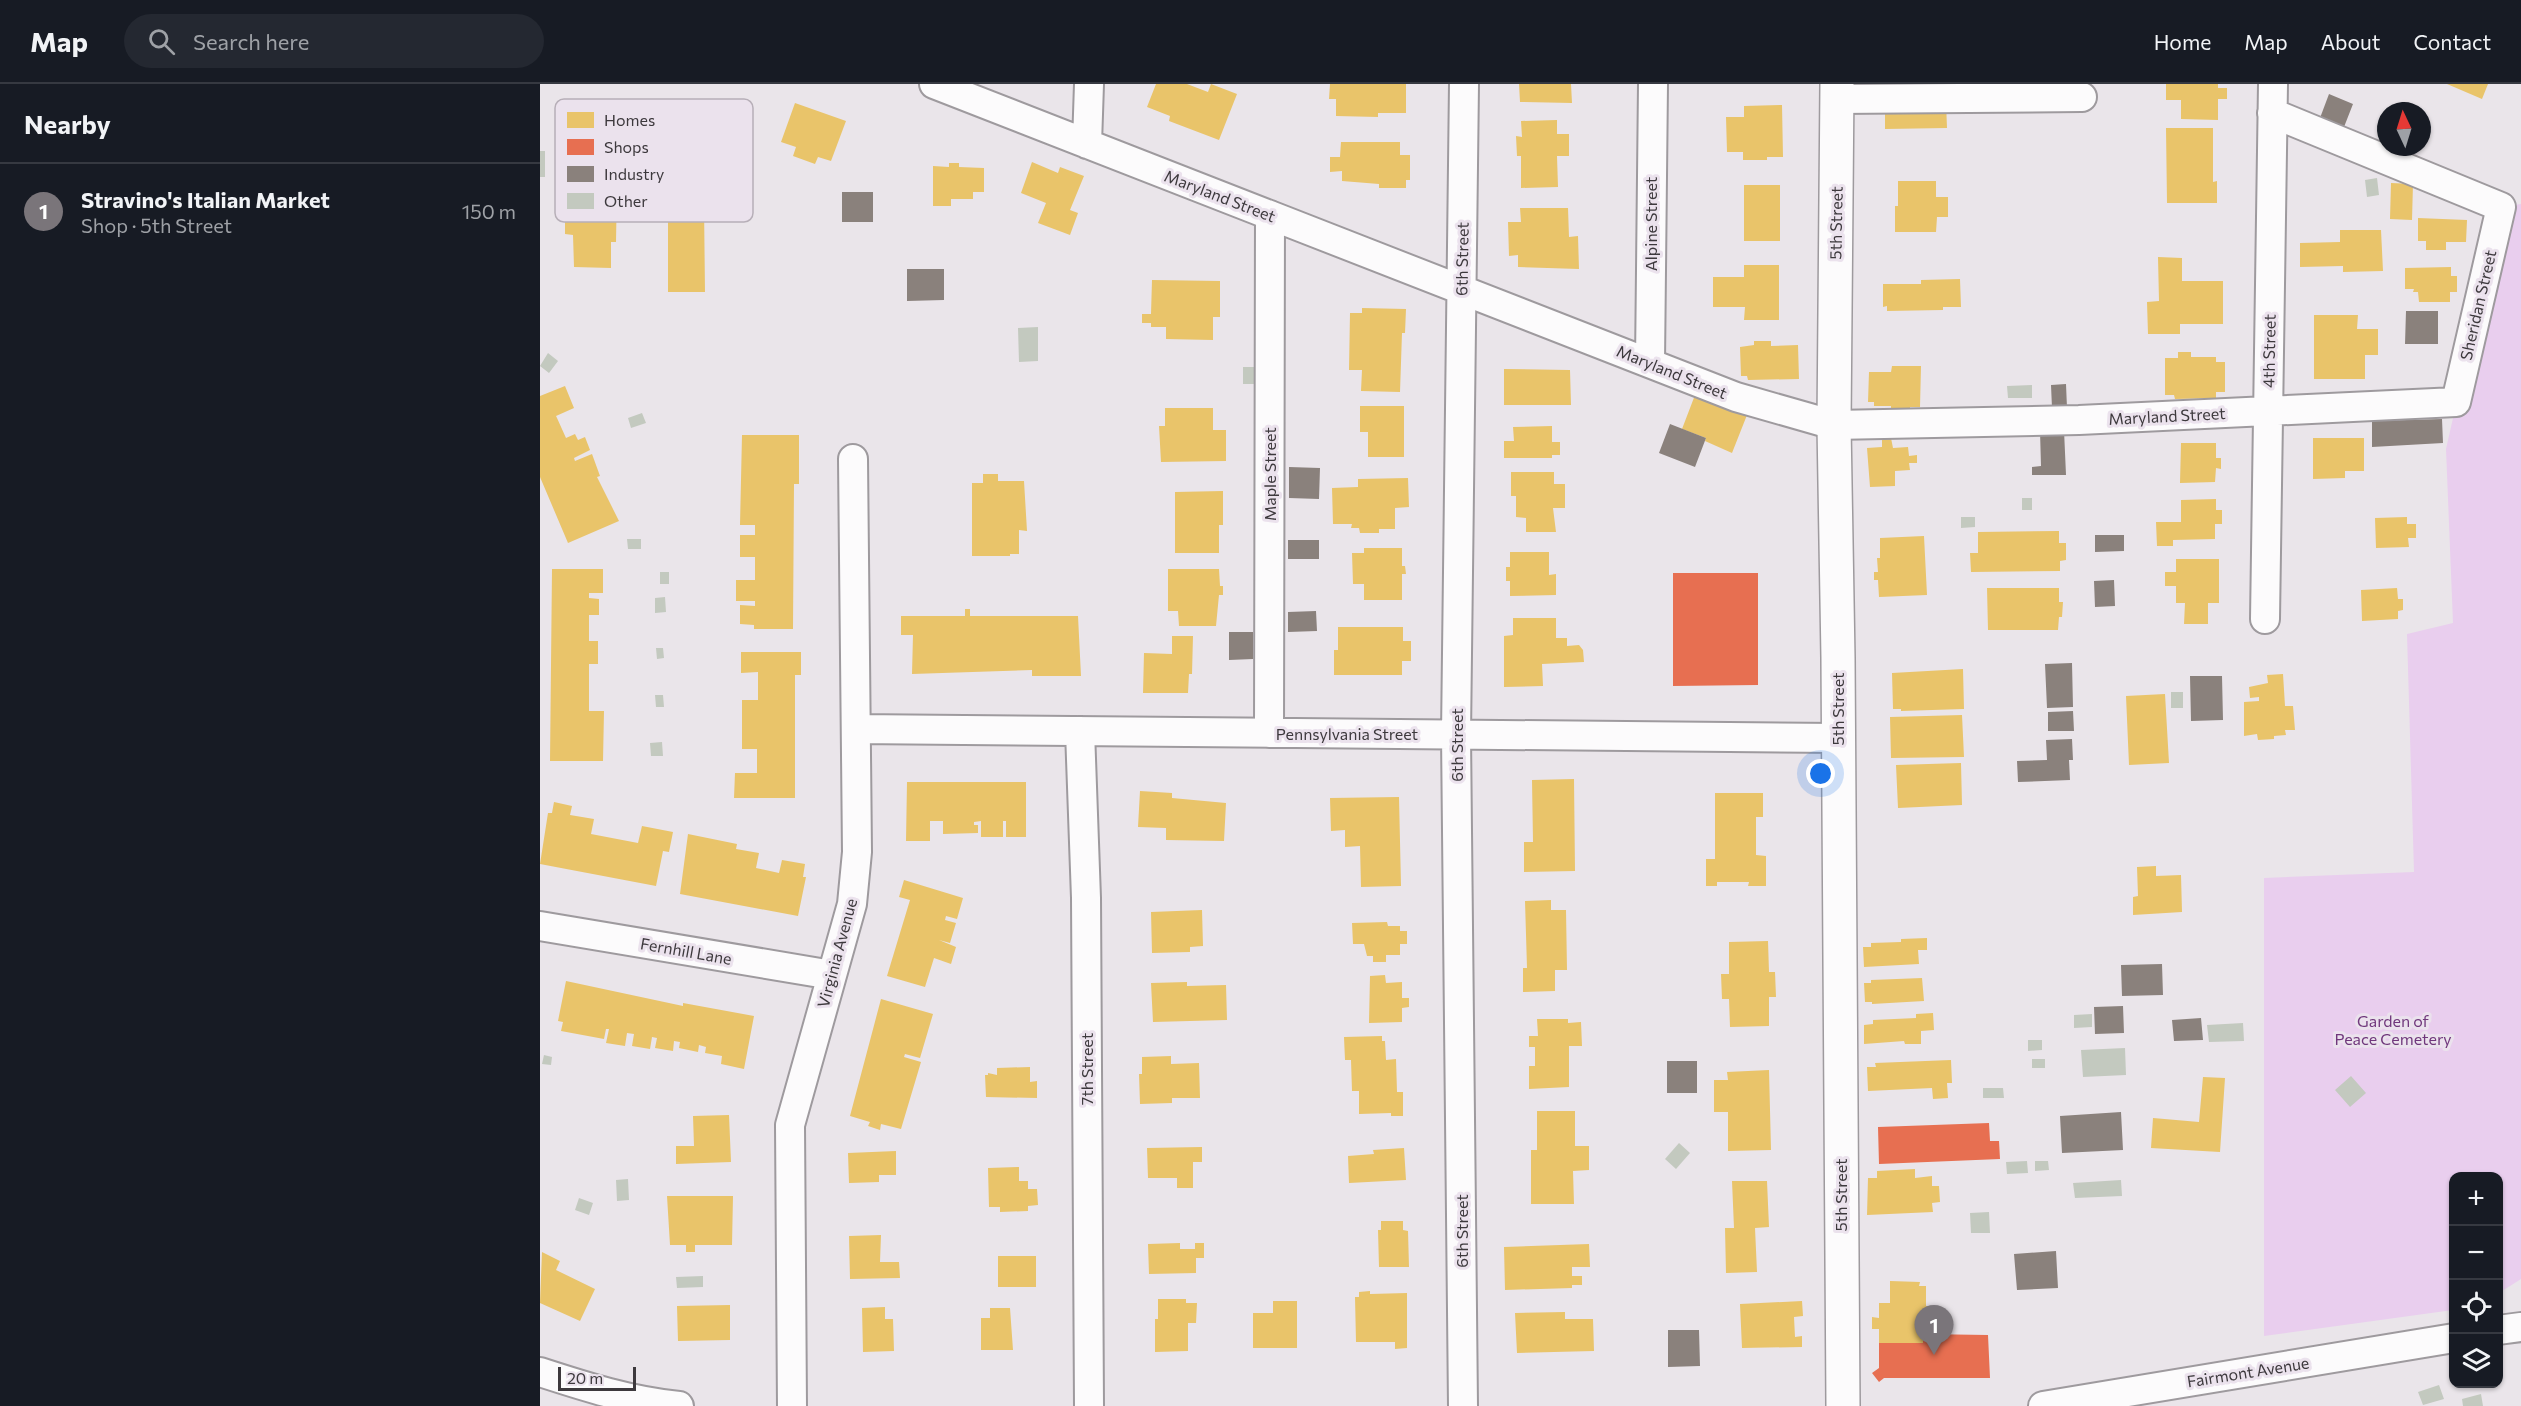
<!DOCTYPE html>
<html lang="en">
<head>
<meta charset="utf-8">
<style>
  body { margin:0; font-family:Commissioner,sans-serif; background:#242831; color:#f1f3f6 }
  .controls { position:absolute; right:18px; bottom:18px; display:grid; overflow:hidden; border-radius:12px; box-shadow:0 2px 4px #0004 }
  .controls button { width:54px; height:54px; display:grid; place-items:center; padding:0; border:0; border-bottom:2px solid #363941; background:#171b24; color:#f1f3f6; font:30px sans-serif }
  .compass { position:absolute; left:1837px; top:18px; width:54px; height:54px; border-radius:50%; background:#171b24; box-shadow:0 2px 4px #0004; rotate:356deg }
  .scale { position:absolute; left:18px; bottom:15px; width:78px; box-sizing:border-box; padding-left:6px; border:3px solid #3d393d; border-top:0; font-size:16px; line-height:21px; white-space:nowrap; color:#3d393d; -webkit-text-stroke:4px #ebe2ed; paint-order:stroke }
  .you { position:absolute; left:1281px; top:690px; width:21px; height:21px; margin:-15px; border:4px solid #fff; border-radius:50%; background:#1a73e8; box-shadow:0 0 0 9px #1a73e833 }
  .badge { display:grid; place-items:center; width:39px; height:39px; border-radius:50%; background:#7a757a; color:#fff; font-size:20px; font-weight:700 }
  .pin { position:absolute; translate:-50% -50px; filter:drop-shadow(0 2px 3px #0008) }
  .pin::after { content:''; position:absolute; top:32px; width:21px; height:18px; background:inherit; clip-path:polygon(0 0,100% 0,50% 100%) }
  .list { margin:0; padding:0; list-style:none }
  h2 { display:flex; justify-content:space-between; align-items:center; height:78px; margin:0; padding:0 24px; font-size:26px }
  h2 small { font-size:20px; font-weight:400; color:#9ea1a6 }
  .list li { display:grid; grid-template-columns:39px 1fr auto; gap:18px; align-items:center; box-sizing:border-box; height:96px; padding:0 24px; border-top:2px solid #363941 }
  .list b { display:block; font-size:22px; white-space:nowrap }
  .list p { margin:0; font-size:20px; white-space:nowrap; color:#9ea1a6 }
  .list em { font-size:20px; font-style:normal; color:#9ea1a6 }
  .icon { flex:none; width:33px; height:33px; fill:none; stroke:currentColor; stroke-width:2; stroke-linecap:round; stroke-linejoin:round }
  .map { position:relative; flex:none; width:1981px; height:1322px; overflow:hidden }
  header { display:flex; align-items:center; gap:36px; box-sizing:border-box; height:84px; padding:0 30px; background:#171b24; border-bottom:2px solid #363941 }
  header strong { font-size:28px }
  nav { display:flex; gap:33px; margin-inline-start:auto; font-size:21px }
  .search { width:420px; height:54px; background:#242831; display:flex; align-items:center; gap:15px; box-sizing:border-box; padding:0 21px; border-radius:33px; color:#9ea1a6; font-size:22px }
  main { display:flex }
  aside { flex:1; background:#171b24 }
  .map>svg:first-child { display:block }
  .green { fill:#e9ceee }
  .homes { fill:#e9c46a }
  .shops { fill:#e76f51 }
  .industry { fill:#8a817c }
  .building { fill:#c3c9bf }
  .lines { fill:none; stroke-linecap:round; stroke-linejoin:round }
  .minor-casing { stroke:#9e9a9e; stroke-width:32 }
  .tertiary-casing { stroke:#9e9a9e; stroke-width:36 }
  .minor { stroke:#fcfbfc; stroke-width:28 }
  .tertiary { stroke:#fcfbfc; stroke-width:33 }
  .labels { text-anchor:middle; stroke-width:6; stroke-linejoin:round; paint-order:stroke }
  .street-label { font-size:16px; fill:#3d393d; stroke:#ebe2ed }
  .park-label { font-size:16px; fill:#70387c; stroke:#ebe2ed }
  .key { fill:#ebe2ed; stroke:#b7afb8; stroke-width:1.5 }
  .key-label { font-size:16px; fill:#3d393d }
</style>
</head>
<body>
<header>
<strong>Map</strong>
<div class="search"><svg class="icon" aria-label="search" viewBox="0 0 24 24"><circle cx="10" cy="10" r="6"/><path d="M15 15l6 6"/></svg>Search here</div>
<nav><a>Home</a><a>Map</a><a>About</a><a>Contact</a></nav>
</header>
<main>
<aside>
<h2>Nearby<small></small></h2>
<ul class="list">
<li><span class="badge">1</span><div><b>Stravino's Italian Market</b><p>Shop · 5th Street</p></div><em>150 m</em></li>
</ul>
</aside>
<div class="map">
<svg width="1981" height="1322" viewBox="0 0 1981 1322">
  <rect width="100%" height="100%" fill="#eae5ea"/>
  <path class="green" d="M1981,120V1195L1959,1209L1958,1092H1914L1913,1226L1724,1252V794L1874,788L1867,550L1913,539L1906,365L1961,123Z"/>
  <path class="homes" d="M616,0H647L668,8L671,0L697,10L679,56L629,37L630,32L607,23Z
    M790,0H866V29H838V33L796,32V15H789Z
    M979,0H1031L1032,19L980,18Z
    M1626,0H1678V4H1687V15H1678V36L1641,35V16H1626Z
    M1907,0H1948L1942,15Z
    M1345,18H1406L1407,44L1345,45Z
    M255,19L306,37L291,77L278,73L275,80L253,72L256,63L241,58Z
    M1242,21L1243,73H1227V76H1203V68H1187L1186,33H1204V22Z
    M1017,36V50H1029V72H1017L1018,103L981,104V72H977L976,52L982,53L981,37Z
    M1626,44H1673V98L1677,97V119H1627Z
    M801,58H860V71H870V96H866V104H839V100L802,97V87L790,88V73H800Z
    M492,78L518,89L520,83L544,92L530,126L538,129L530,151L498,139L506,119L481,109Z
    M409,79H419V83L444,84V108H433V115H411V122H393V82L409,83Z
    M1358,97H1396V113H1408V133H1397L1396,148H1355V122H1358Z
    M1851,99L1873,100L1872,136L1850,135Z
    M39,100H77L76,158H71V184L34,183L33,151L25,150V133L33,134V125H38Z
    M1204,101H1240V157H1204Z
    M128,120H164L165,208H128Z
    M980,124H1028L1029,153L1038,152L1039,185L978,183V171L969,172L968,138H981Z
    M1878,134L1927,136L1926,158H1906V166H1886V157H1878Z
    M1800,146H1841L1843,187L1803,188V182L1760,183V159L1800,158Z
    M1618,173L1642,174V197H1683V240H1640V250H1608L1607,218L1619,217Z
    M1204,181H1239V236H1204L1205,223H1173V193H1204Z
    M1911,183V192H1917V208H1910V218H1879L1878,208H1873L1874,205H1865V184Z
    M1420,195L1421,223H1403V226L1347,227V222L1343,223V200H1381V196Z
    M612,196L680,197V233H673V256L626,255V243H611V239H602V230H611Z
    M822,224L866,225L865,249H862L860,308L821,307L822,286H809L810,229H822Z
    M1774,231H1818L1817,245H1838V271H1825V295H1774Z
    M1214,257H1231V262L1258,261L1259,295L1208,296L1207,292H1201L1200,263L1214,261Z
    M1638,268H1651V273H1676V278H1685V308H1676V314L1635,315L1634,311H1625V274H1638Z
    M1352,282H1381L1380,323H1370V326H1351V322H1334V318H1328L1329,288H1351Z
    M964,285L1030,286L1031,321H964Z
    M25,302L34,324L16,332L17,334L26,354L35,350L38,356L45,353L50,366L34,374L35,377L52,370L60,392L57,393L79,437L28,459L0,393V312Z
    M1155,311L1207,331L1192,369L1165,357L1166,354L1142,345Z
    M820,322H864V373H828V348H820Z
    M625,324H673V346H686V377L621,378L619,342H625Z
    M1012,342V358H1020V371H1012V374H964V357H974L973,343Z
    M202,351H259V400H254L253,545H214V541L200,540V521L215,522V517H196V496H215V473H200V451H215V441H200Z
    M1342,354H1351L1353,364L1368,363L1369,372L1377,371V379H1369L1370,386L1355,387V402L1330,403L1327,364L1342,363Z
    M1773,354H1824V387H1805V394L1773,395Z
    M1641,359H1676V374H1681V385L1676,384L1675,398L1640,399Z
    M971,388H1014V400H1025V424H1013L1016,448H986V434L976,433V412H971Z
    M443,390H458V397H484L487,447L479,446V470H470V472H432V399H443Z
    M868,394L869,423L855,424V445H839V449H820L819,444H811L812,440H793L792,404L818,403V395Z
    M683,407V441H679V469H635V408Z
    M1676,415V426H1682V440H1675V455L1633,456V462H1617L1616,438H1641V416Z
    M1867,433V440H1876V454H1868L1869,463L1836,464L1835,434Z
    M1519,447V459H1526V476L1520,477V487L1431,488L1430,469H1438V448Z
    M1384,452L1387,511L1339,513L1338,496H1334V488H1338L1337,474H1340V454Z
    M824,464H862V482H865L866,490H862V516H824V500H813L812,469H824Z
    M970,468H1009V491L1016,490V511L970,512V497H966V483H970Z
    M1636,475H1679V519H1668V540H1644L1645,519H1636V502H1625V488H1636Z
    M12,485H63V509H49V514L59,515V531H49V557H58V580H49V627H64L63,677H10Z
    M628,485H679L680,502H683V511H679L676,542H639L638,527H628Z
    M1447,504H1519V518H1523L1522,533H1519L1518,546H1448Z
    M1857,504L1858,515H1863V526L1858,527V535L1822,537L1821,506Z
    M425,525H430V532H538L541,592H492V586L372,590L373,551H361V532H425Z
    M973,534H1016V554H1027V562L1039,561L1043,566L1044,578L1002,580L1003,602L964,603V552L973,551Z
    M798,543H863V557H871V577H862V591H794V566H798Z
    M632,552H653L652,590H649L648,609H603L604,569L632,570Z
    M201,568H261V591H255V714H194L195,689H217V665H202V616H218V588L201,589Z
    M1423,585L1424,625L1361,627V625H1353L1352,589Z
    M1743,590L1745,622H1753L1755,646H1745L1746,651L1734,652V655L1718,656L1717,650L1704,652V618L1719,617V613L1710,614L1709,603L1728,599L1727,591Z
    M1625,610L1629,679L1589,681L1586,612Z
    M1422,631L1424,673L1351,674L1350,633Z
    M1421,679L1422,721L1358,724L1356,681Z
    M1034,695L1035,787L984,788V758H993L992,696Z
    M367,698H486V753H466V737H463V753H441V737L434,738V741H438V749L403,750V737H390V757H366Z
    M600,707L632,709V714L686,719L684,757L626,756V744L598,743Z
    M1175,709H1223V733H1216V771L1226,772V802H1208L1209,798H1177V802H1166V775H1175Z
    M859,713L861,802L821,803L820,762L805,763V746L791,747L790,714Z
    M14,718L32,722L30,731L54,735L51,750L98,759L102,742L133,748L129,768L123,767L116,802L0,780L8,729H12Z
    M148,750L197,760L196,765L219,769L216,784L239,789L242,776L265,780L263,793H266L258,832L140,810Z
    M1616,782V792L1641,791L1642,828L1593,831V813L1598,812L1597,783Z
    M364,796L423,814L417,835L406,832L405,836L416,839L410,859L399,856L416,863L411,880L394,874L385,903L347,892L370,816L359,813Z
    M1011,816V826H1026L1027,886H1015V907L983,908V884H987L985,817Z
    M662,826L663,862L650,863V868L612,869L611,828Z
    M847,838L848,842H860V847H867V860H860V871H846V878H833V872H827L824,860H813L812,839Z
    M1387,854V866H1378L1379,880L1324,883L1323,863H1331V859L1361,858V855Z
    M1228,857L1229,888H1235L1236,913H1229V942L1190,943L1189,915H1182L1181,890H1189V858Z
    M845,891L846,899L862,898V914H869V923L862,924V938L829,939L830,892Z
    M1382,894L1384,917L1332,920V918H1325L1324,899H1331V896Z
    M26,897L143,922V919L214,932L204,985L181,980L182,972L165,969L166,963L159,961L158,968L139,964L140,958L134,957L133,967L115,964L117,954L112,953L110,965L92,962L94,950L87,949L85,962L66,959L69,945H66L64,955L21,947L23,938L18,937Z
    M647,898V902L686,901L687,936L613,938L611,899Z
    M341,915L393,930L380,974L365,970L364,973L381,978L361,1045L341,1040L340,1046L328,1042L330,1038L310,1032Z
    M1393,929L1394,946L1381,947V960H1365L1364,957L1324,960V941L1333,940V936L1376,934V930Z
    M997,935H1028V939L1041,938L1042,962H1029V1003L989,1005V982H995V963H989V952H998Z
    M842,952V957H845L846,976L856,975L857,1008H863V1032H851V1029L819,1030V1007H812L811,976H805L804,953Z
    M631,972V980L659,979L660,1014H632V1019L600,1020L599,990H602V973Z
    M1411,976L1412,999H1407L1408,1014L1393,1015L1392,1004L1328,1007L1327,983H1336L1335,979Z
    M490,983V998L497,997V1014L446,1013L445,991H448V989L457,991V984Z
    M1229,986L1231,1066L1188,1067V1028H1174V996H1188L1187,988Z
    M1663,993L1685,994L1680,1068L1611,1064L1613,1034L1659,1038Z
    M997,1027H1035V1062H1049V1086L1033,1087L1034,1120H991V1066H997Z
    M189,1031L191,1078L136,1080V1062H154L153,1032Z
    M662,1063V1078H653V1104H637V1094H608L607,1064Z
    M864,1064L866,1096L809,1099L808,1072L834,1070L833,1066Z
    M356,1067V1091H339V1098L309,1099L308,1069Z
    M479,1083V1097H488V1105H497L498,1121L488,1122V1127L460,1128V1123H449L448,1084Z
    M1375,1085V1094L1392,1092V1102H1399L1400,1118L1392,1119L1393,1128L1327,1131L1328,1094H1337V1087Z
    M1192,1097H1227L1229,1143L1215,1144L1217,1188L1186,1189L1185,1144H1194Z
    M127,1112H193L192,1161H155V1168H146V1161H130Z
    M841,1137H863V1146L868,1147L869,1183H839L838,1146H841Z
    M341,1151L340,1178H359L360,1194L310,1195L309,1152Z
    M640,1159V1165H655V1159H664V1174H656V1189L609,1190L608,1160Z
    M1049,1160L1050,1183H1032V1192H1042V1201H1032V1204L965,1206L964,1163Z
    M2,1168L20,1177L16,1186L55,1205L40,1237L0,1219Z
    M458,1172H496V1203H458Z
    M1350,1197L1380,1198L1379,1202H1386V1222H1393V1250H1383V1259H1339V1245H1332V1233L1339,1234V1219H1350Z
    M830,1207V1210L867,1209V1264L855,1265V1258H816L815,1213H819V1208Z
    M618,1215H646V1219H657L656,1239H648V1267L615,1268V1235H618Z
    M733,1217H757V1264H713V1229H733Z
    M1262,1217L1263,1232L1254,1233L1255,1253L1262,1252V1263L1202,1264L1200,1220Z
    M190,1221V1256L138,1257L137,1222Z
    M345,1223V1235H353L354,1267L323,1268L322,1224Z
    M450,1224H470L473,1266H441V1234H450Z
    M1025,1228V1235H1053L1054,1267L977,1269L975,1229Z"/>
  <path class="shops" d="M1133,489H1218V601L1133,602Z
    M1449,1039L1450,1057H1459L1460,1075L1339,1080L1338,1043Z
    M1383,1250L1448,1251L1450,1294H1344L1339,1298L1332,1289L1339,1284V1259H1383Z"/>
  <path class="industry" d="M1789,10L1813,20L1804,43L1780,34Z
    M302,108H333V138H302Z
    M367,185H404V216L367,217Z
    M1866,227H1898V260H1865Z
    M1526,300L1527,324H1512L1511,301Z
    M1902,335L1903,359L1832,363V337Z
    M1130,340L1166,354L1155,383L1119,369Z
    M1524,346L1526,391H1492V383L1501,382L1500,347Z
    M749,383L780,384L779,415L749,414Z
    M1555,451H1584V467L1555,468Z
    M748,456H779V475H748Z
    M1574,496L1575,522L1555,523L1554,497Z
    M776,527L777,547L748,548V528Z
    M689,548H713V575L689,576Z
    M1532,579L1533,623L1507,624L1505,580Z
    M1650,592H1682L1683,636L1651,637Z
    M1533,627L1534,647H1508V628Z
    M1532,655L1533,676H1529L1530,696L1478,698L1477,677L1507,676L1506,656Z
    M1622,880L1623,911L1582,912L1581,881Z
    M1583,922L1584,949L1555,950L1554,923Z
    M1661,934L1663,956L1634,957L1632,936Z
    M1127,977H1157V1009H1127Z
    M1581,1028L1583,1066L1522,1069L1520,1032Z
    M1516,1167L1518,1204L1477,1206L1474,1170Z
    M1128,1246H1159L1160,1282L1128,1283Z"/>
  <path class="building" d="M0,67H5V93H0Z
    M1837,94L1839,111L1827,113L1825,96Z
    M498,243V277L479,278L478,244Z
    M8,269L18,277L9,289L0,282Z
    M703,283H716V300H703Z
    M1492,301V314H1468L1467,302Z
    M102,329L106,339L91,344L88,334Z
    M1482,414H1492V426H1482Z
    M1421,433H1435V443L1421,444Z
    M87,455H101V465H88Z
    M120,488H129V500H120Z
    M125,513L126,528L115,529V514Z
    M116,564H123L124,574L117,575Z
    M1631,608H1643V624H1631Z
    M115,611H123L124,623H116Z
    M122,658L123,672H111L110,659Z
    M1552,930V943L1534,944V931Z
    M1703,939L1704,957L1669,958L1667,941Z
    M1488,956H1502V966L1488,967Z
    M1585,964L1586,991L1543,993L1541,966Z
    M4,971L12,973L11,981L2,980Z
    M1492,975H1505V984H1492Z
    M1811,992L1826,1009L1810,1023L1795,1006Z
    M1443,1004H1463L1464,1014H1443Z
    M1139,1059L1150,1069L1136,1085L1125,1075Z
    M1487,1077L1488,1089L1467,1090L1466,1078Z
    M1495,1077H1508L1509,1086L1495,1087Z
    M88,1095L89,1116L77,1117L76,1096Z
    M1581,1096L1582,1112L1535,1114L1533,1099Z
    M39,1114L53,1119L49,1131L35,1126Z
    M1449,1128L1450,1149H1431L1430,1129Z
    M163,1192V1203L137,1204L136,1193Z
    M1899,1301L1904,1315L1883,1321L1878,1308Z
    M1941,1310L1943,1322H1923L1922,1315Z"/>
  <g class="lines">
    <defs>
      <path id="minor" d="M394,0L1196,313L1294,341L1539,336L1916,318L1961,123L1732,29
        M1297,15L1542,13
        M547,60L549,0
        M1110,279L1113,0
        M1725,535L1733,0
        M316,645L1298,654
        M540,647L546,814L549,1322
        M729,649L730,131
        M0,842L292,891
        M1958,1246L1981,1243
        M0,1288C46,1303 90,1317 139,1322
        M252,1322L250,1041L312,820L317,768L313,375
        M923,1322L916,651L924,0
        M1503,1322L1914,1254"/>
      <path id="tertiary" d="M1297,0L1294,341L1298,574L1303,1322"/>
    </defs>
    <use href="#minor" class="minor-casing"/>
    <use href="#tertiary" class="tertiary-casing"/>
    <use href="#minor" class="minor"/>
    <use href="#tertiary" class="tertiary"/>
  </g>
  <g class="labels">
    <g class="street-label">
      <text transform="translate(680 112) rotate(21)" y="6">Maryland Street</text>
      <text transform="translate(1296 139) rotate(-89)" y="6">5th Street</text>
      <text transform="translate(1111 140) rotate(-90)" y="6">Alpine Street</text>
      <text transform="translate(922 175) rotate(-89)" y="6">6th Street</text>
      <text transform="translate(1938 221) rotate(-77)" y="6">Sheridan Street</text>
      <text transform="translate(1729 267) rotate(-89)" y="6">4th Street</text>
      <text transform="translate(1132 288) rotate(22)" y="6">Maryland Street</text>
      <text transform="translate(1627 332) rotate(-3)" y="6">Maryland Street</text>
      <text transform="translate(730 390) rotate(-90)" y="6">Maple Street</text>
      <text transform="translate(1298 625) rotate(-90)" y="6">5th Street</text>
      <text x="807" y="656">Pennsylvania Street</text>
      <text transform="translate(917 661) rotate(-90)" y="6">6th Street</text>
      <text transform="translate(146 867) rotate(10)" y="6">Fernhill Lane</text>
      <text transform="translate(297 869) rotate(-75)" y="6">Virginia Avenue</text>
      <text transform="translate(547 985) rotate(-90)" y="6">7th Street</text>
      <text transform="translate(1301 1111) rotate(-90)" y="6">5th Street</text>
      <text transform="translate(922 1147) rotate(-90)" y="6">6th Street</text>
      <text transform="translate(1708 1288) rotate(-9)" y="6">Fairmont Avenue</text>
    </g>
    <g class="park-label">
      <text x="1853" y="943">Garden of<tspan x="1853" dy="18">Peace Cemetery</tspan></text>
    </g>
  </g>
  <rect x="15" y="15" width="198" height="123" rx="9" class="key"/>
  <rect x="27" y="28" width="27" height="16" fill="#e9c46a"/>
  <rect x="27" y="55" width="27" height="16" fill="#e76f51"/>
  <rect x="27" y="82" width="27" height="16" fill="#8a817c"/>
  <rect x="27" y="109" width="27" height="16" fill="#c3c9bf"/>
  <g class="key-label">
    <text x="64" y="42">Homes</text>
    <text x="64" y="69">Shops</text>
    <text x="64" y="96">Industry</text>
    <text x="64" y="123">Other</text>
  </g>
</svg>
<div class="controls">
<button>+</button>
<button>−</button>
<button><svg class="icon" aria-label="locate" viewBox="0 0 24 24"><circle cx="12" cy="12" r="6"/><path d="M12 2v4M12 18v4M2 12h4M18 12h4"/></svg></button>
<button><svg class="icon" aria-label="layers" viewBox="0 0 24 24"><path d="M12 4l9 5-9 5-9-5zM3 14l9 5 9-5"/></svg></button>
</div>
<svg class="compass" viewBox="-18 -18 36 36"><path d="M0-13l5 13h-10z" fill="#e53935"/><path d="M0 13l5-13h-10z" fill="#9ea1a6"/></svg>
<div class="scale">20 m</div>
<div class="you"></div>
<div class="pin badge" style="left:1394px;top:1271px">1</div>
</div>
</main>
</body>
</html>
